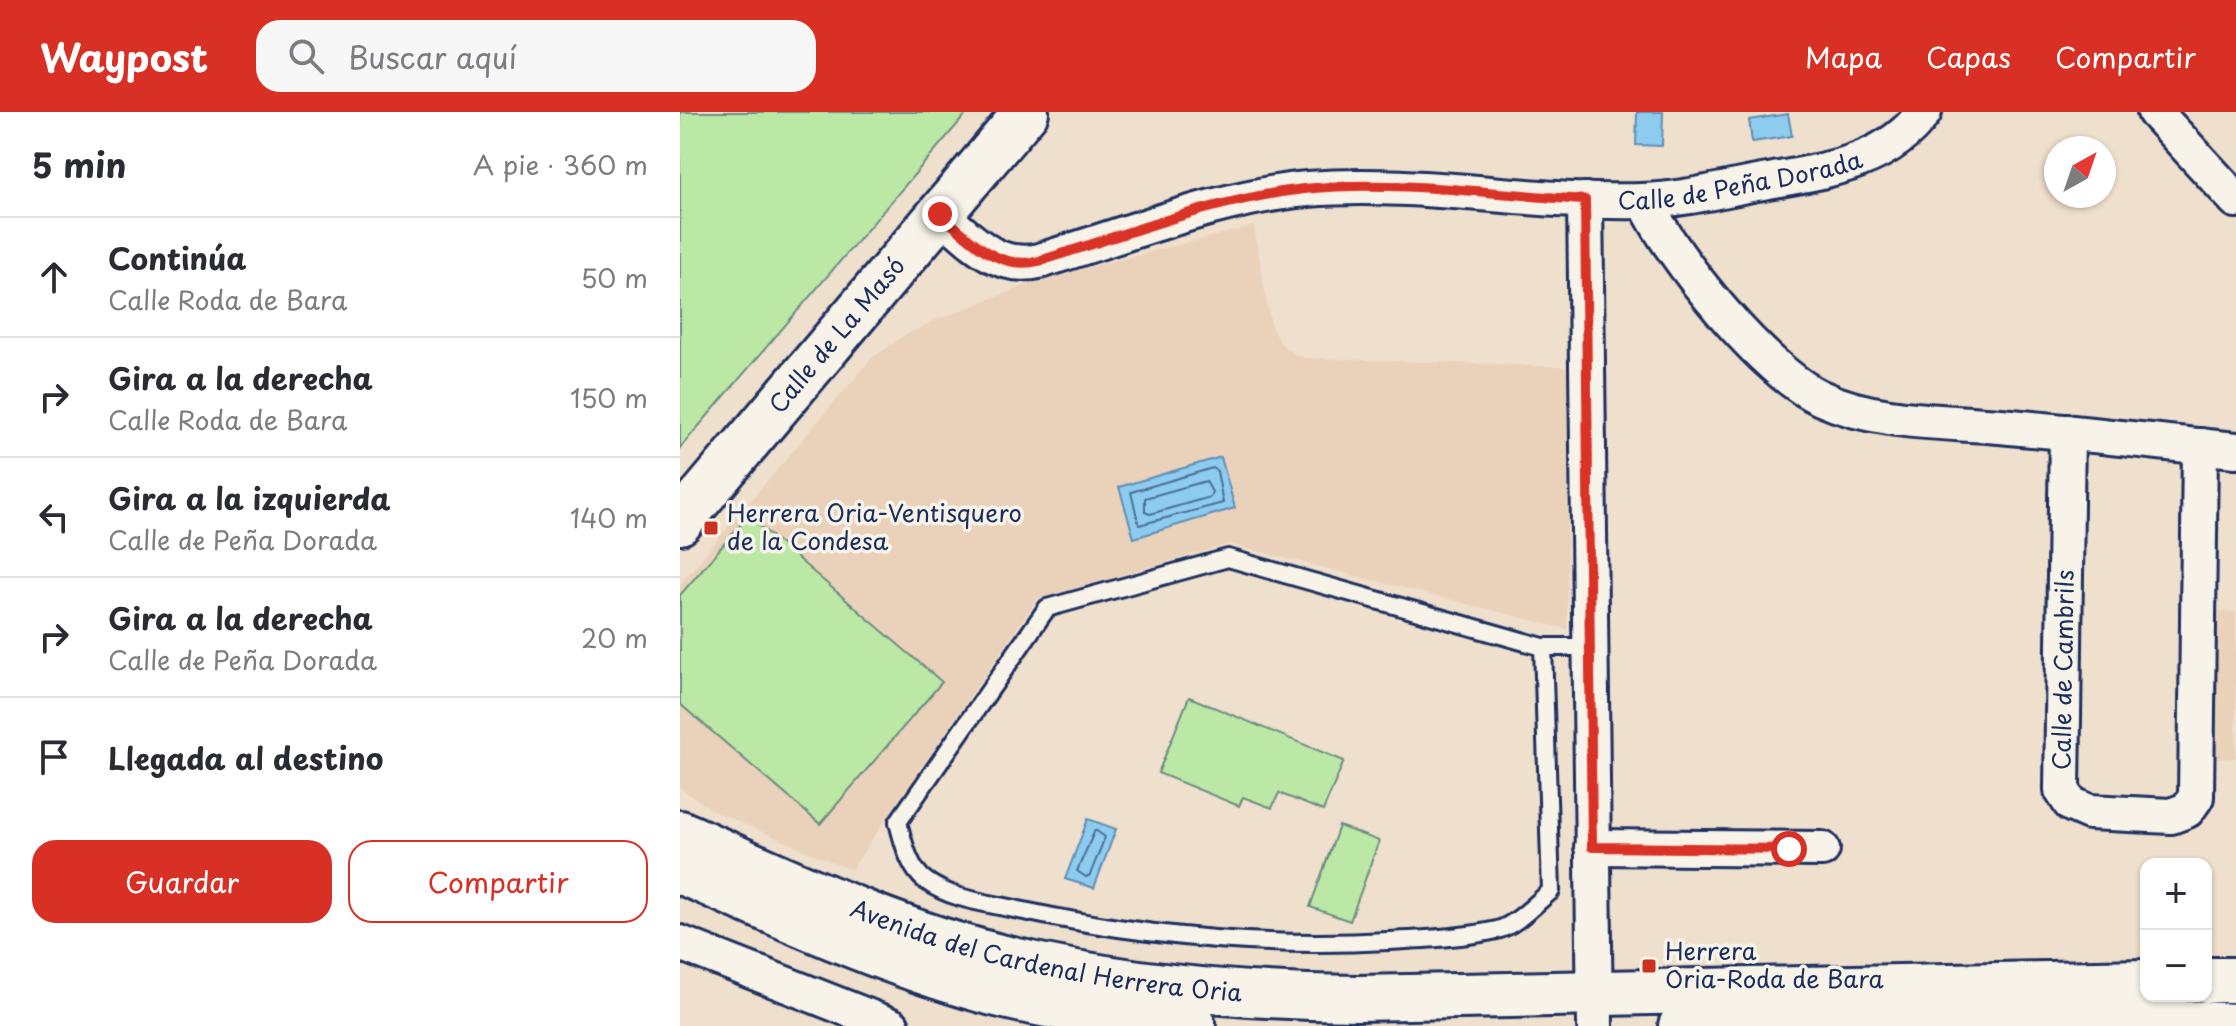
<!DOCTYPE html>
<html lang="es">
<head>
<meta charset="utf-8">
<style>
  body { margin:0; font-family:"Playpen Sans",sans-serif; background:#f7f7f7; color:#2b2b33 }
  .controls { position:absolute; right:24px; bottom:24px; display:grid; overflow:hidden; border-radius:16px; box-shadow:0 2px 6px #0004 }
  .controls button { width:72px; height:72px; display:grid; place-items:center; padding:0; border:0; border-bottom:2px solid #e1e1e2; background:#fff; color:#2b2b33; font:40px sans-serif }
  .compass { position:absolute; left:1364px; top:24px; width:72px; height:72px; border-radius:50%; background:#fff; box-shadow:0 2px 6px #0004; rotate:40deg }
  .stop { position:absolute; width:24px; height:24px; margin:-18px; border:6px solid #d93025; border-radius:50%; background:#fff }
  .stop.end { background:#d93025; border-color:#fff; box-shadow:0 2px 8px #0008 }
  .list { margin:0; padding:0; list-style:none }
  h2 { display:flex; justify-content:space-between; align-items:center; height:104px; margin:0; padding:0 32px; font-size:34px }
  h2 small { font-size:26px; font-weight:400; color:#7c7c81 }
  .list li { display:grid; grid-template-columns:52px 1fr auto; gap:24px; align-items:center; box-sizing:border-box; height:120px; padding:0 32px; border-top:2px solid #e1e1e2 }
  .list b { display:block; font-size:30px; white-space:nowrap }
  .list p { margin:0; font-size:26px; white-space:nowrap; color:#7c7c81 }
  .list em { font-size:26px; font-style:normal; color:#7c7c81 }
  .actions { display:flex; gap:16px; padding:24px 32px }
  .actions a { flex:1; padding:18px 0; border:2px solid #d93025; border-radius:24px; text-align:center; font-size:28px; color:#d93025 }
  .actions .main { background:#d93025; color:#fff }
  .icon { flex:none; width:44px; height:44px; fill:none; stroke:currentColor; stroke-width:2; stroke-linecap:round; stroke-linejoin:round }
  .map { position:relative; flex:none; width:1556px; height:914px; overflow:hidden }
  header { display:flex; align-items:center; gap:48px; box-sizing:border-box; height:112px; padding:0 40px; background:#d93025; color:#fff }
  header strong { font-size:38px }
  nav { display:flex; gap:44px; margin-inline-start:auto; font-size:28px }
  .search { width:560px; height:72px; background:#f7f7f7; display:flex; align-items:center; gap:20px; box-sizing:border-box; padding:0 28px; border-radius:24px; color:#7c7c81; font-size:30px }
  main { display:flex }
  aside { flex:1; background:#fff }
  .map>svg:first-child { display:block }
  .built { fill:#ead1ba }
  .green { fill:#bbe8a5; stroke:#6b8c82; stroke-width:2 }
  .water { fill:#8dccee; stroke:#5f8db4; stroke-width:2 }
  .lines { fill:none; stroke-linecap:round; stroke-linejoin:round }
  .shore { stroke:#496e98; stroke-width:2 }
  .lane-casing { stroke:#1b2f5e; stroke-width:22 }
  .street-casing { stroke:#1b2f5e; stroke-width:40 }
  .secondary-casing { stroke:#1b2f5e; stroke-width:50 }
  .lane { stroke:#f7f3e8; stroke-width:16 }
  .street { stroke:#f7f3e8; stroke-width:34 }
  .secondary { stroke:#f7f3e8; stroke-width:44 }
  .route { stroke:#d93025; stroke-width:10 }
  .poi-dot { fill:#c8321e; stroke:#f7f3e8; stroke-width:3 }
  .labels { text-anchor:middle; stroke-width:7; stroke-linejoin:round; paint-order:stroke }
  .street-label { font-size:24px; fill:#1b2f5e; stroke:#f7f3e8 }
  .poi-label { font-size:24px; fill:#1b2f5e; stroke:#f7f3e8; text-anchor:start }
</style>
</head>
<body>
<header>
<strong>Waypost</strong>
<div class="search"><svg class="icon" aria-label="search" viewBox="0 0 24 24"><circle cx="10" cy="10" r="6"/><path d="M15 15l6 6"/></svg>Buscar aquí</div>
<nav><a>Mapa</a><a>Capas</a><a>Compartir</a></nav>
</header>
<main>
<aside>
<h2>5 min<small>A pie · 360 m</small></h2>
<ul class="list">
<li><svg class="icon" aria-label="ahead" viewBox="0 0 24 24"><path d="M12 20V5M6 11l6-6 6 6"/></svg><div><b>Continúa</b><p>Calle Roda de Bara</p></div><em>50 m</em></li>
<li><svg class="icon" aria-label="right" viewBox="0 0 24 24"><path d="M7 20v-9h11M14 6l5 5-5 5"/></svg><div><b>Gira a la derecha</b><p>Calle Roda de Bara</p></div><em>150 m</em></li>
<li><svg class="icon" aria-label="left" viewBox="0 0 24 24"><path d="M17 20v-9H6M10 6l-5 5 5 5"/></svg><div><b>Gira a la izquierda</b><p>Calle de Peña Dorada</p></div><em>140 m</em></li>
<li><svg class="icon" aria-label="right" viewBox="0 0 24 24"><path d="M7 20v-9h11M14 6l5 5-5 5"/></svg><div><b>Gira a la derecha</b><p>Calle de Peña Dorada</p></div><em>20 m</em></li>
<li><svg class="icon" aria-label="arrive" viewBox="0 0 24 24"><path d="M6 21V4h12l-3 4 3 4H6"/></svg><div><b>Llegada al destino</b></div></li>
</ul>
<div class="actions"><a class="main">Guardar</a><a>Compartir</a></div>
</aside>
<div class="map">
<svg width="1556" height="914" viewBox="0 0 1556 914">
  <rect width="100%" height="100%" fill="#efdfcd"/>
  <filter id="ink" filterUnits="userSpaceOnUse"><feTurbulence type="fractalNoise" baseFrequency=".0125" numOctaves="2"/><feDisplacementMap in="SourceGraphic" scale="16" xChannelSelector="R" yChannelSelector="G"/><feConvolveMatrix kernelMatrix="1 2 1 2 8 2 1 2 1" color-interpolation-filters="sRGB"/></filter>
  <g filter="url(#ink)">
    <path class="built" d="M574,114L591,215L601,232L612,241L625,246L888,255L887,517L549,432L357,487L171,758L34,699L0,676V472L191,247L225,223L256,208L363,167Z
      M1533,500H1556V646L1531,647Z"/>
    <path class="green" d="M0,0H288L0,336Z
      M68,404L262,570L140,712L0,592V483Z
      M509,585L664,649L643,699L599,681L592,696L563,685L559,694L478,661Z
      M659,714L699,729L670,809L630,795Z"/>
    <path class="water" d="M957,0H983L982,34L956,33Z
      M1108,2L1112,24L1072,30L1069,8Z
      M541,345L555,396L454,426L439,375Z
      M408,707L436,717L414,776L385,767Z"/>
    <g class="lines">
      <path class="shore" d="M533,356L537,359L543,391L459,413L451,380Z
        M526,369L532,380L530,385L470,402L465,400V386Z
        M415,718L425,725L410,763L406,765L397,759Z"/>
      <defs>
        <path id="lane" d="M863,535L871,779C856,791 835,814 817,818C781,826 744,827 708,829C584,836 460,824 339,798C309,791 272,788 246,769C229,757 223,729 218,710L367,496L548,446L863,535H911"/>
        <g id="street">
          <path d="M1475,0L1556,88"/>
          <path d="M905,88L915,914"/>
          <path d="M965,89C991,145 1085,261 1141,286C1196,311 1261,309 1320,314C1399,321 1477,330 1556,338"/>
          <path id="s1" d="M260,102C291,127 316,159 359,149C443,124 542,84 628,77C740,68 851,92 962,89C1006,88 1051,75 1094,68C1150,58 1209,49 1244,0"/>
          <path d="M1387,320L1382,678L1391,692L1409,700L1491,704L1507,698L1516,685L1520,334"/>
          <path d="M912,735L1142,737"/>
          <path d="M0,831L212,914"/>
        </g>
        <g id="secondary">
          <path id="s2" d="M0,410L346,0"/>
          <path id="s3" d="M0,721C107,768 214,820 328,847C443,874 561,885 678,886L1466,870"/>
          <path d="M0,759C99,802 197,848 302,878C370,897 443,905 513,914"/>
          <path d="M1526,868H1556"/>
          <path d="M1001,914L1449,907L1553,914"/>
        </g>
      </defs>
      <use href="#lane" class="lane-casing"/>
      <use href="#street" class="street-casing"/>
      <use href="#secondary" class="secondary-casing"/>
      <use href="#lane" class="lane"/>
      <use href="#street" class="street"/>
      <use href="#secondary" class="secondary"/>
    </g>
  </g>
  <g class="lines" filter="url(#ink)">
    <path class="route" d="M260,102C291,127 316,159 359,149C445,123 534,87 624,77C716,67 812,82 905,88L912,735L1109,737"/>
  </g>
  <g class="poi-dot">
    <rect x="23" y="408" width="16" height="16" rx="4"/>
    <rect x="961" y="846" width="16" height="16" rx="4"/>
  </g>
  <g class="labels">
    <g class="street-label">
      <text dy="8" stroke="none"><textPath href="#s1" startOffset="828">Calle de Peña Dorada</textPath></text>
      <text dy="8" stroke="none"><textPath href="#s2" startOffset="244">Calle de La Masó</textPath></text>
      <text transform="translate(1384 558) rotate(-89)" y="8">Calle de Cambrils</text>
      <text dy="8" stroke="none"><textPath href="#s3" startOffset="388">Avenida del Cardenal Herrera Oria</textPath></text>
    </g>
    <g class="poi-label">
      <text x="47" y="410">Herrera Oria-Ventisquero<tspan x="47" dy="28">de la Condesa</tspan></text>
      <text x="985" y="848">Herrera<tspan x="985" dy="28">Oria-Roda de Bara</tspan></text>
    </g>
  </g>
</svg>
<div class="controls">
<button>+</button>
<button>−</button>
</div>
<svg class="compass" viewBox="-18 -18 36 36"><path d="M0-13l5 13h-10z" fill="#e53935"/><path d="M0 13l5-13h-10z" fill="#7c7c81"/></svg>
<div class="stop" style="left:1109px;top:737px"></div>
<div class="stop end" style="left:260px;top:102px"></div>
</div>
</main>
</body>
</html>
